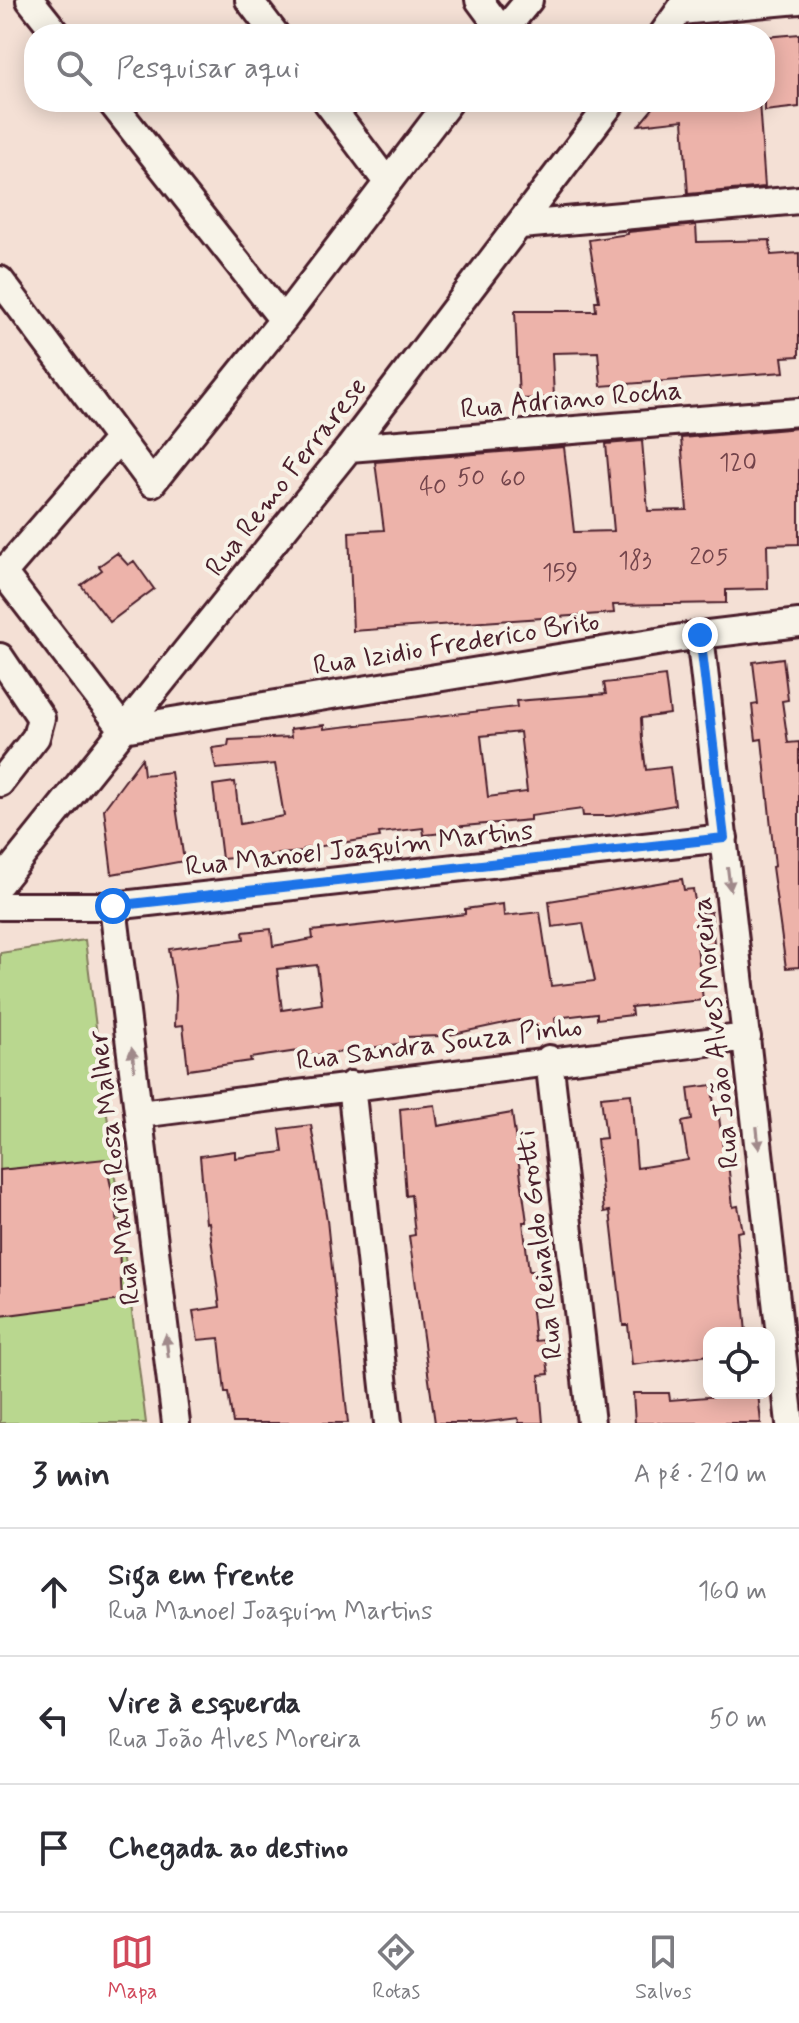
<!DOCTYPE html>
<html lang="pt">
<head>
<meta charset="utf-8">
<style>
  body { margin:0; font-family:Mynerve,sans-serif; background:#f2f2f3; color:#2b2b33 }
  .controls { position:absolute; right:24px; bottom:24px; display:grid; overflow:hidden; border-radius:16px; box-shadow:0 4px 20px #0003 }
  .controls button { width:72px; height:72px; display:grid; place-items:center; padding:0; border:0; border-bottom:2px solid #e1e1e2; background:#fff; color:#2b2b33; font:40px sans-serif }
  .stop { position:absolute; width:24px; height:24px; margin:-18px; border:6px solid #1a73e8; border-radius:50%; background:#fff }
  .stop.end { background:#1a73e8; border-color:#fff; box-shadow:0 2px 8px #0008 }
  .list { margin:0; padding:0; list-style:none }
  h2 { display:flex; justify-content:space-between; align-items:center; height:104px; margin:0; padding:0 32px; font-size:34px }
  h2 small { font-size:26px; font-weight:400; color:#7c7c81 }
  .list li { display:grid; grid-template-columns:52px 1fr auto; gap:24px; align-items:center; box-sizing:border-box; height:128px; padding:0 32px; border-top:2px solid #e1e1e2 }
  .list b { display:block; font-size:30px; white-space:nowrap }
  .list p { margin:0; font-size:26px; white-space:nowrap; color:#7c7c81 }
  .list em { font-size:26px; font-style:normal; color:#7c7c81 }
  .icon { flex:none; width:44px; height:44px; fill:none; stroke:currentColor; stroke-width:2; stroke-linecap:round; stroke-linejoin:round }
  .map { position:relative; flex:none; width:799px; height:1423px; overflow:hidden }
  .search { position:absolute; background:#fff; box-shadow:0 4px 20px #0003; left:24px; right:24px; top:24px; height:88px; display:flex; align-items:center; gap:20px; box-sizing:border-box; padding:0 28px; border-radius:32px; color:#7c7c81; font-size:30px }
  .sheet { height:488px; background:#fff }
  nav { display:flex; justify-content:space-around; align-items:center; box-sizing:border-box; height:112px; border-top:2px solid #e1e1e2; background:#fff; font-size:22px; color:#7c7c81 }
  nav a { display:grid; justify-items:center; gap:4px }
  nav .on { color:#d1495b }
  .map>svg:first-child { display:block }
  .green { fill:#b9d78f; stroke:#827b5d; stroke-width:2 }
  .building { fill:#edb3aa; stroke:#4a1f2b; stroke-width:2; fill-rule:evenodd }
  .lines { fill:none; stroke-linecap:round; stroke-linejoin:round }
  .minor-casing { stroke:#4a1f2b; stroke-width:32 }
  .minor { stroke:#f7f3e8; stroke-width:26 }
  .oneway { fill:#a0898a }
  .route { stroke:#1a73e8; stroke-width:10 }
  .labels { text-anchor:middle; stroke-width:8; stroke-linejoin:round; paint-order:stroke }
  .number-label { font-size:24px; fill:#73444b }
  .street-label { font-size:28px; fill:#4a1f2b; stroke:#f7f3e8 }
</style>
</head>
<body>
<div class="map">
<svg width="799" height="1423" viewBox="0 0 799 1423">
  <rect width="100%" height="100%" fill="#f4e0d5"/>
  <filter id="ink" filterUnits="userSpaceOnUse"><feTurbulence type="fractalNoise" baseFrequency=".0125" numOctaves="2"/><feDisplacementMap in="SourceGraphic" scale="16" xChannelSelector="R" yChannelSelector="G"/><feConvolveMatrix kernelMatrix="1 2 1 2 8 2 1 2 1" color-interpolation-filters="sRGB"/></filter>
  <g filter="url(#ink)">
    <path class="green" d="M85,940L146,1423H0V953Z"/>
    <path class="building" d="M799,34V107L765,111V37Z
      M658,102H759L765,187L688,194L683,120L639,125Z
      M696,225L697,242L770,240L771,255L799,253V356L782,357L784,372L601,386L598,352L552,353L554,398L519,399L515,311H596L595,301H599L589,240L628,234V232Z
      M799,428V544L767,545L768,589L726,590V603L613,605L614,613L353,631L349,532L384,530L375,462L564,447L574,532L614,531L606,444L642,441L648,511L687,510L681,438Z
      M117,553L128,565L134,561L154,589L110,622L81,585L102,570L99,566Z
      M783,658L788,700L782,701L788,743L799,742V967L786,968L772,867L775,866L762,739L756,740L752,705L758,704L753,662Z
      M665,676L670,714L641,718L642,739L646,770L670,767L675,805L610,816H583L582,809L530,816V820L453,827V832L424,835L423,828L379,833L380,837L303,849V852L222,859L213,785L235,782L240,824L284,816L275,764L216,769L212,748L228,746L229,740L291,737L290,729L324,725V729L517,707L516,701L606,694L604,683ZM520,732L527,792L488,797L481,736Z
      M142,758L144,775L171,772L184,861L112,874L104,809Z
      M682,879L684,890L693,889L697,913L711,912L714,943L697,945L703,1000L631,1007L632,1015L597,1019V1013L555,1018L556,1026L521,1030L519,1020L444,1036L404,1037L405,1043L329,1054L298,1056V1051L250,1058L251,1061L188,1070L183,1025L175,1026L176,995L169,949L244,939L243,932L271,929L273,946L313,939L312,931L465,914V909L503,904L504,916L540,912L551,986L595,981L583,923L552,927L549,901ZM317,965L322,1004L282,1010L277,969Z
      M712,1085L715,1118L719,1117L724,1155L727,1154L733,1207L738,1206L743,1231L737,1232L746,1333H709V1355L632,1365L628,1325H623L610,1211L604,1212L597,1139L606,1138L601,1097L631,1094L637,1168L688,1160L682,1122L692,1120L688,1088Z
      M435,1105L438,1126L512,1113L527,1222H523L529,1271H534L538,1301L531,1302L535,1341L544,1340L549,1374L539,1375L543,1423H519L518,1418L480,1423H435L409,1236L415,1235L411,1195L406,1196L400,1109Z
      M311,1125L327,1220L348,1423H233L228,1393H225L219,1338L198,1340L193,1311L220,1307L209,1222L206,1223L200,1156L235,1151V1158L283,1152L280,1129Z
      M105,1159L117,1214L122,1300L0,1316V1170Z
      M633,1393H669L670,1400L758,1393L761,1423H635Z"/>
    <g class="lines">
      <defs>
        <path id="minor" d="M30,0L57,34
          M249,0L275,34
          M479,0L502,31
          M680,11L799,0
          M501,34L529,0
          M663,34L687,0
          M111,102L283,320
          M327,102L387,182
          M521,225L799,200
          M0,280L152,483L283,320L449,102
          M349,448L799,412
          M0,569L123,729L700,635L799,623
          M3,573L119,439
          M700,635L790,1423
          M0,657L41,718L36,737L0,783
          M0,883L349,448L612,102
          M0,906H113L724,838
          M113,906L176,1423
          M549,1059L591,1423
          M351,1085L388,1423
          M140,1114L747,1037"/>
      </defs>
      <use href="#minor" class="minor-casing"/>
      <use href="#minor" class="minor"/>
    </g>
    <defs><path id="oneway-solid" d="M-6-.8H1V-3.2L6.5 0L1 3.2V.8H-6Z" transform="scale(2)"/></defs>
    <g class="oneway">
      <use href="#oneway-solid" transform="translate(729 879) rotate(83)"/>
      <use href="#oneway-solid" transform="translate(133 1059) rotate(-98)"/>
      <use href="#oneway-solid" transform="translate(758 1138) rotate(84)"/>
      <use href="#oneway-solid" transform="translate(167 1346) rotate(-97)"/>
    </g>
  </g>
  <g class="lines" filter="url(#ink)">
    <path class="route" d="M113,906L724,838L700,635"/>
  </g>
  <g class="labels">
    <g class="number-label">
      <text x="738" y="470">120</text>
      <text x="471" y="485">50</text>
      <text x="513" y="486">60</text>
      <text x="433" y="494">40</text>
      <text x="709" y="564">205</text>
      <text x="635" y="568">183</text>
      <text x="560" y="580">159</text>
    </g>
    <g class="street-label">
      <text transform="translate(571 398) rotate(-5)" y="10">Rua Adriano Rocha</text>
      <text transform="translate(285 476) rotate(-52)" y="10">Rua Remo Ferrarese</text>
      <text transform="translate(456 642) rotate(-9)" y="10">Rua Izidio Frederico Brito</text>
      <text transform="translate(359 847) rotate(-6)" y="10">Rua Manoel Joaquim Martins</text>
      <text transform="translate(714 1033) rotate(-96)" y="10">Rua João Alves Moreira</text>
      <text transform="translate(439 1042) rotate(-7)" y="10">Rua Sandra Souza Pinho</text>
      <text transform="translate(113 1168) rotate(-97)" y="10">Rua Maria Rosa Malher</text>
      <text transform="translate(538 1245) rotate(-97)" y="10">Rua Reinaldo Grotti</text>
    </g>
  </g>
</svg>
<div class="controls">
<button><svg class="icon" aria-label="locate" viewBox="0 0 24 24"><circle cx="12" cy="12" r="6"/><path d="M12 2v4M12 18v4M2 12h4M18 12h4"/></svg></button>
</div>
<div class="stop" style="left:113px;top:906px"></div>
<div class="stop end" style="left:700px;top:635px"></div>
<div class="search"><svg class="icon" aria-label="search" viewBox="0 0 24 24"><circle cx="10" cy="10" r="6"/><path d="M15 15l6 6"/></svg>Pesquisar aqui</div>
</div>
<section class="sheet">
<h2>3 min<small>A pé · 210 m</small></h2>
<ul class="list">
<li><svg class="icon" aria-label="ahead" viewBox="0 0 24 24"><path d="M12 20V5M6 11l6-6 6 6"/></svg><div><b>Siga em frente</b><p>Rua Manoel Joaquim Martins</p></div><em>160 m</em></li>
<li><svg class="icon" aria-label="left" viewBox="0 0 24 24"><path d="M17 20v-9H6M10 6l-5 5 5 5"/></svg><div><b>Vire à esquerda</b><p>Rua João Alves Moreira</p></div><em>50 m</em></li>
<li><svg class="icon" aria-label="arrive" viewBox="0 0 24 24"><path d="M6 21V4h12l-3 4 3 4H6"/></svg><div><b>Chegada ao destino</b></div></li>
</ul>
</section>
<nav>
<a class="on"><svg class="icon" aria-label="map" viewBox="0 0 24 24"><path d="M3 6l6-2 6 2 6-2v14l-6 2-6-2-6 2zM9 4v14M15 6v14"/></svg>Mapa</a>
<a><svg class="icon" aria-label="directions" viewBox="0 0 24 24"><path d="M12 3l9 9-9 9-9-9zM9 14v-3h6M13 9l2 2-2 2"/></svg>Rotas</a>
<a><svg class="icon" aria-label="saved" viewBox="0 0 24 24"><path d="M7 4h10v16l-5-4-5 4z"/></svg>Salvos</a>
</nav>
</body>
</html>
